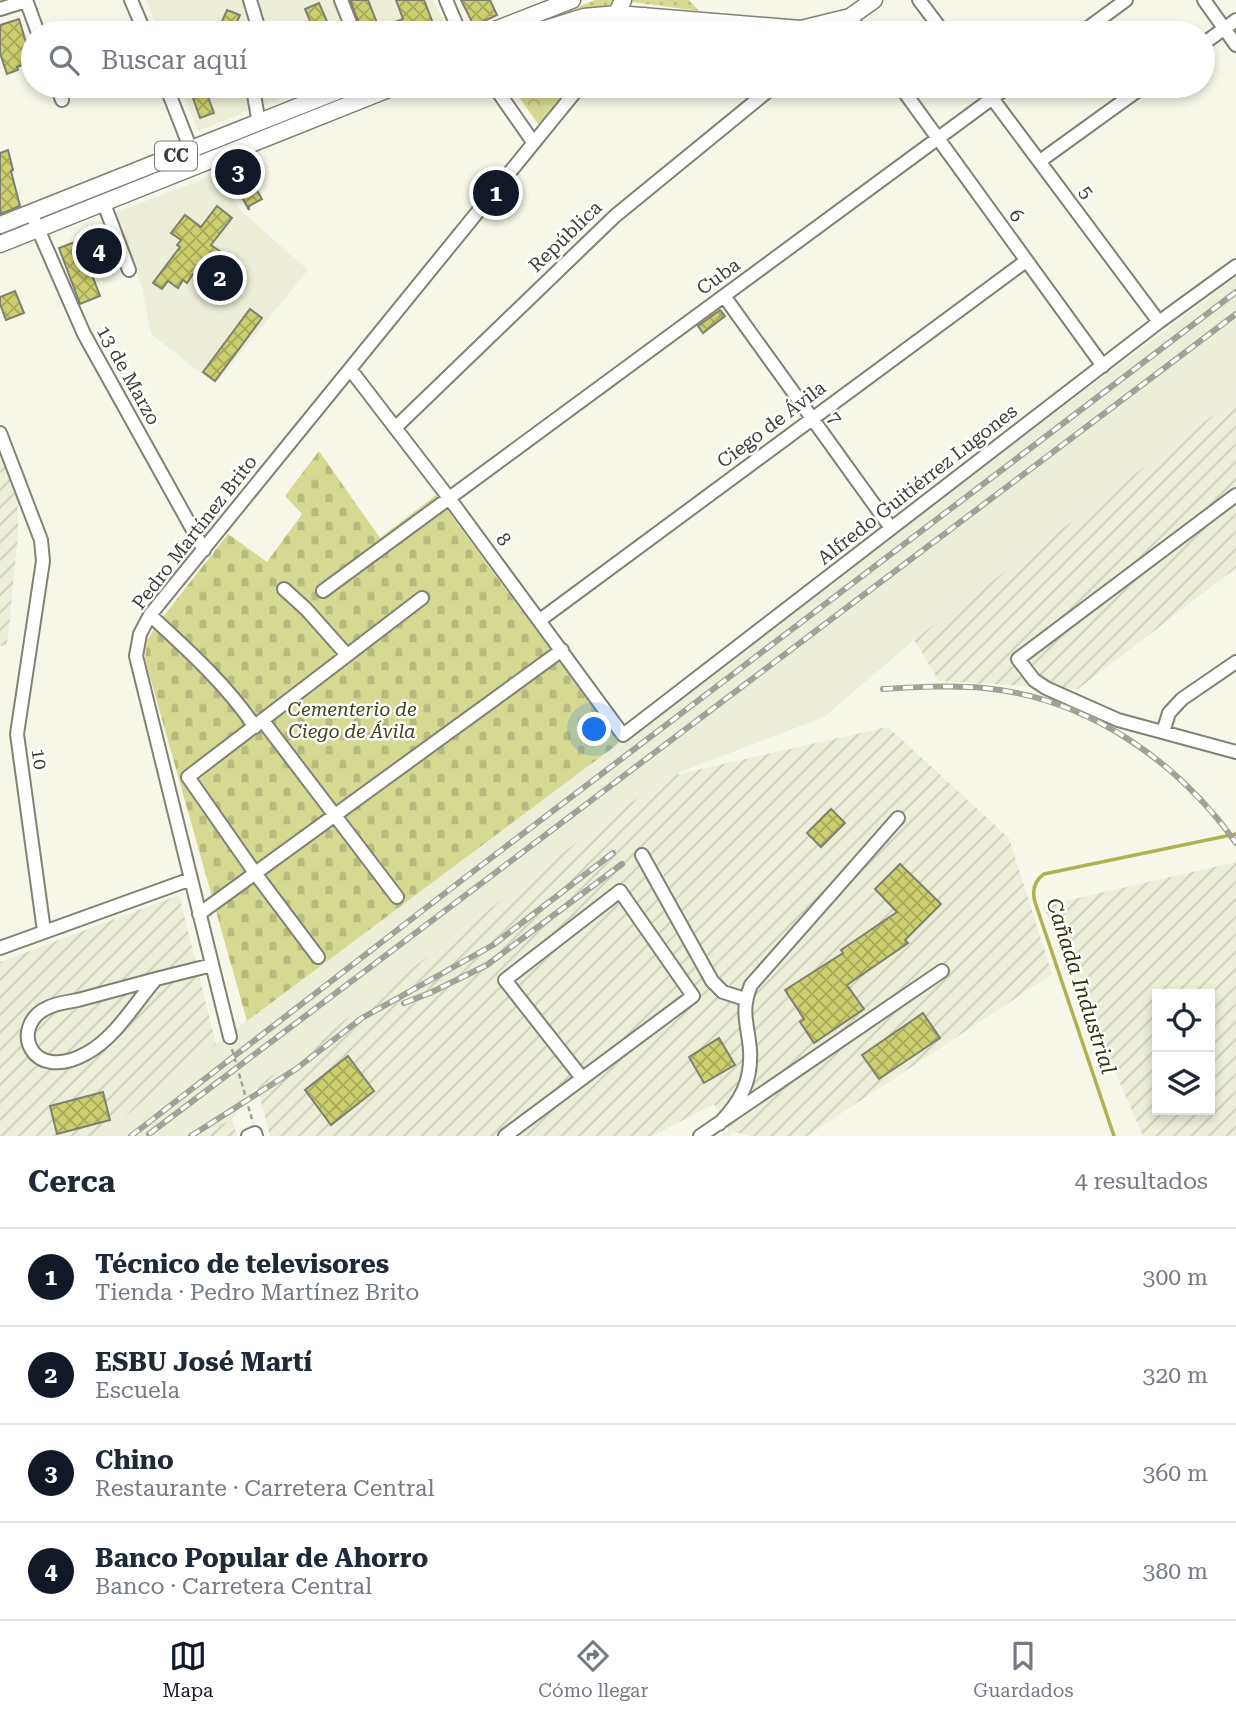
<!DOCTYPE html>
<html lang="es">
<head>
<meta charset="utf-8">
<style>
  body { margin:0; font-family:"Roboto Serif",serif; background:#f6f6f7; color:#1f2937 }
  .controls { position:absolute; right:21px; bottom:21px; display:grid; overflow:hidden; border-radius:0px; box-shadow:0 4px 10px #0003 }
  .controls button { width:63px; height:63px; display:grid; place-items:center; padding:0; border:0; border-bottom:2px solid #e0e1e3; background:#fff; color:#1f2937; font:35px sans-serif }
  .you { position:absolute; left:595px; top:730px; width:24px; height:24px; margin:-18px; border:5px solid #fff; border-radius:50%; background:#1a73e8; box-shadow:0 0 0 10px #1a73e833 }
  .badge { display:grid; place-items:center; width:46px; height:46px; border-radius:50%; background:#111827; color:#fff; font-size:23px; font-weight:700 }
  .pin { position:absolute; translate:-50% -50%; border:4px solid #fff; box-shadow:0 2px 7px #0006 }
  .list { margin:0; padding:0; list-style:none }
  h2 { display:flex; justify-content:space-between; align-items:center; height:91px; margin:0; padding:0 28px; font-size:30px }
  h2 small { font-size:23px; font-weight:400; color:#747a83 }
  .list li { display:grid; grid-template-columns:46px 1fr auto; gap:21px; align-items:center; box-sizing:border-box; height:98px; padding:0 28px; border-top:2px solid #e0e1e3 }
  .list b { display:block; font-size:26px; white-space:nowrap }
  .list p { margin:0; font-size:23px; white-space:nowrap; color:#747a83 }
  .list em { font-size:23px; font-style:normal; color:#747a83 }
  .icon { flex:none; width:38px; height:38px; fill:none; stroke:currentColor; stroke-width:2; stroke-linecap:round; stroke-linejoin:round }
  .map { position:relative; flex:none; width:1236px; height:1136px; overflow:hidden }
  .search { position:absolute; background:#fff; box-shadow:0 4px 10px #0003; left:21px; right:21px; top:21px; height:77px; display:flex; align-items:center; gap:18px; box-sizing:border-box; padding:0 24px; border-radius:38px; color:#747a83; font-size:26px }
  .sheet { height:483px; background:#fff }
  nav { display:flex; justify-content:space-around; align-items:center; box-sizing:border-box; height:98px; border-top:2px solid #e0e1e3; background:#fff; font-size:19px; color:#747a83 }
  nav a { display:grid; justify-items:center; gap:4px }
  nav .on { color:#111827 }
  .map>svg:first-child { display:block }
  .built { fill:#eceed7 }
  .industrial { fill:url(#industrial-furrows); fill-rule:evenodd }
  .grass { fill:url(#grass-dots) }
  .cemetery { fill:url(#cemetery-stones) }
  .park { fill:url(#park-crowns) }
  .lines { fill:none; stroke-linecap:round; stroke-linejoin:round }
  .stream { stroke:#afb250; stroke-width:3.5 }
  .building { fill:url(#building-cross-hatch); stroke:#7f8072; stroke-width:2 }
  .minor-casing { stroke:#818275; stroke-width:16 }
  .major-casing { stroke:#818275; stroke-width:19 }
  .path { stroke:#a0a196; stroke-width:2.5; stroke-dasharray:5 3.5; stroke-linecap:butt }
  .minor { stroke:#fff; stroke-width:12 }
  .major { stroke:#fff; stroke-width:16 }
  .rail-casing { stroke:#a1a297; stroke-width:6 }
  .rail { stroke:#fff; stroke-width:3.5; stroke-dasharray:10; stroke-linecap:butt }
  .labels { text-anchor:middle; stroke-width:5; stroke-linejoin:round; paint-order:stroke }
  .shield { fill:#fff; stroke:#767773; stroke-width:2 }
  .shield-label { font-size:18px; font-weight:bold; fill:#3c3d37 }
  .street-label { font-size:19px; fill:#3c3d37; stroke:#fff }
  .park-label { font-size:19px; font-style:italic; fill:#404218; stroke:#fff }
  .water-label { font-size:21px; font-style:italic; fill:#333409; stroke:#fff }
</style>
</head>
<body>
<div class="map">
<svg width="1236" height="1136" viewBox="0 0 1236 1136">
  <defs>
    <pattern id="industrial-furrows" width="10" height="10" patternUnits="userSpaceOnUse" patternTransform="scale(1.75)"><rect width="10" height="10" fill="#eceed7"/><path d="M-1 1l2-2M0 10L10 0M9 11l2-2" fill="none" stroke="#cbcdb9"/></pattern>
    <pattern id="grass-dots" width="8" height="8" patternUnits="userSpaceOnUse" patternTransform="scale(1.75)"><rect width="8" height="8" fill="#d5d991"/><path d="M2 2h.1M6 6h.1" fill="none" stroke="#b8bb7e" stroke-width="1.8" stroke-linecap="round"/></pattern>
    <pattern id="cemetery-stones" width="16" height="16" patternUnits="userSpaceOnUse" patternTransform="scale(1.75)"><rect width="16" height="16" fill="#d5d991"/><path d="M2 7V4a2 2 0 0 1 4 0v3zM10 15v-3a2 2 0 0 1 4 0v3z" fill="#b8bb7e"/></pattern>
    <pattern id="park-crowns" width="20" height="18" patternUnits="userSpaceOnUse" patternTransform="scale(1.75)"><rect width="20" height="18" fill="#d5d991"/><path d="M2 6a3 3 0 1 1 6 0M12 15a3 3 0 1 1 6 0" fill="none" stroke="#b8bb7e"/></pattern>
    <pattern id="building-cross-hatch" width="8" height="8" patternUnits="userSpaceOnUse" patternTransform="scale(1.75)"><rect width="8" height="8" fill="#cccf6d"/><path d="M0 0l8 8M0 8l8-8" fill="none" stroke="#a7a95a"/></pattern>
  </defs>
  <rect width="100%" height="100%" fill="#f6f7e8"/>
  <path class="built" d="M146,0H434L448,33H159Z
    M180,86H310L198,131Z
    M216,174L240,210L308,270L215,384L151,334L142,286L112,214Z
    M1236,277V398L914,640L824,717L670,776L603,822L257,1087L232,1119L200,1136H100L216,1044Z"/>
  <path class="industrial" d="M1236,398V568L1078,689L939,681L914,640Z
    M0,453L18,503V535L7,645L0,646Z
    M888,727L1009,838L1052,974L807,1136H751L730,1131L732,1136H721L729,1130L714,1104L653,1136H270L257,1087L603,822L670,776Z
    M1236,862V1136H1143L1043,906ZM1157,994H1210V1110H1157Z
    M179,895L216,1044L100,1136H0V962Z
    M232,1119L237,1136H200Z"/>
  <path class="grass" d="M595,0H615L609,6L558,15Z
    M631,0H689L699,11L633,2Z"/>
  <path class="cemetery" d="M319,451L380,538L436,495L619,743L247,1021L145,659L147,641L155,627L228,534L267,562L302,514L285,496Z"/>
  <path class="park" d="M511,86H570L541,122L538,124Z"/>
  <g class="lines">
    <path class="stream" d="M1114,1136L1035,902C1032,891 1034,881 1044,874L1236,834"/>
  </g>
  <path class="building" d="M350,0H368L379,28L403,19L396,0H424L434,26L416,33H363Z
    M461,0H490L497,15L474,26Z
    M319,3L332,33H315L305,9Z
    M227,10L240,15L232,33H217Z
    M19,19L32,62L17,67L18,70L7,74L0,53V25Z
    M206,92L214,113L200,118L193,98Z
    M8,150L13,170L11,171L20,206L0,214V153Z
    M247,174L262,199L249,206V210L233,181Z
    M217,206L232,218L211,245L231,259L215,279L202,270L197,277L193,274L187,283L183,280L178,288L168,281L162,289L153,283L180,247L177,245L181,240L171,233L185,215L201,227Z
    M103,231L114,264L91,272L100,296L80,304L59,248Z
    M15,291L24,313L6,320L0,304V297Z
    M250,309L262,318L215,381L203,372Z
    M720,310L725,316L703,333L698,326Z
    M831,809L845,823L821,847L807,833Z
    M900,864L941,904L905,940L908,943L847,985L864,1009L814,1043L800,1022L804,1019L785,990L843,953L841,950L897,912L875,889Z
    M923,1013L940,1038L879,1079L862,1055Z
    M719,1038L735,1065L704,1083L689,1057Z
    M348,1056L374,1091L331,1125L305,1090Z
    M103,1092L110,1120L57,1134L50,1106Z"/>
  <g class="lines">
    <defs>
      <path id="minor" d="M26,0L38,33
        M131,0L145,33
        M250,0L260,33
        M341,0L354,33
        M446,0L460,33
        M919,0L944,33
        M1204,0L1236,45
        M0,9L26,1
        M850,17L862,33
        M1081,33L1126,0
        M1203,44L1236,20
        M57,86L62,100
        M166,86L197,165
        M257,86L254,95L259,123
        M494,86L533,142
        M900,86L1103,366
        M983,86L1159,322
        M1040,161L1144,86
        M103,201L129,270
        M31,213L84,334L204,550
        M724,296L891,528
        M350,369L449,498L623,735L1159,322L1236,266
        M395,428L615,216L774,86
        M0,433L41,540L43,561L17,734L44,931
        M1236,495L1018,659L1034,680L1046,688L1118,720L1236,752
        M284,589L306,609L347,655
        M323,591L1009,86
        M150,615C187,649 227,685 255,727
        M540,620L1026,261
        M263,721L397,897
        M1163,732L1169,713L1182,699L1236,662
        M642,855L712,981L723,992L745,999
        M199,914L562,650
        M0,948L191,879
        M318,957L255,873L188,777L422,598
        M156,979C135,1003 116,1037 87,1053C30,1085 9,1026 47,1008C56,1003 68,1002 78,1000C104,993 130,986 156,979L212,965
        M230,1037L136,656L140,634L150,615L580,86
        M719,1124C740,1102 752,1082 750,1050C748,1024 740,1012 751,985L898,818
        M248,1136L255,1133L256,1136
        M505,1136L693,996L620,891L505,980L582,1078
        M700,1136L942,971"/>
      <path id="major" d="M487,33L572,0
        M533,33L584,17L617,14L801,29L850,17L874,0
        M608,33L623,0
        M626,33L645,16
        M0,225L350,86
        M0,244L396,86"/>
    </defs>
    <use href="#minor" class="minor-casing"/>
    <use href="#major" class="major-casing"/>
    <path class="path" d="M232,1049L253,1123"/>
    <use href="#minor" class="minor"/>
    <use href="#major" class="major"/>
    <defs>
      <path id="rail" d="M883,689C917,687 951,685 984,688C1087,698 1177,760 1236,843
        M404,1003L430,993L487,965L622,864
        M149,1134L1236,314
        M131,1136L462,880L1236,292
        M191,1136L296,1069L362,1018L493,945L613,853"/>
    </defs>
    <use href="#rail" class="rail-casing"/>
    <use href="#rail" class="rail"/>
  </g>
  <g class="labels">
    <rect class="shield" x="155" y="141.5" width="42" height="29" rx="5"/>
    <g class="shield-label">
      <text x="176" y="162">CC</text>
    </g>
    <g class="street-label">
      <text transform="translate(1087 192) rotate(54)" y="7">5</text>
      <text transform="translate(1017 215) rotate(55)" y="7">6</text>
      <text transform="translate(565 236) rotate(-44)" y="7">República</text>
      <text transform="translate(718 276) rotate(-36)" y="7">Cuba</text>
      <text transform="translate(129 375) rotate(61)" y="7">13 de Marzo</text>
      <text transform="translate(835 418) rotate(54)" y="7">7</text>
      <text transform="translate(771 424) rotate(-37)" y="7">Ciego de Ávila</text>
      <text transform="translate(917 484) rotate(-38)" y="7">Alfredo Guitiérrez Lugones</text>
      <text transform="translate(194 532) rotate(-52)" y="7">Pedro Martínez Brito</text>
      <text transform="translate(504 539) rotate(53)" y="7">8</text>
      <text transform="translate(40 759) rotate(82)" y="7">10</text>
    </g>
    <g class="park-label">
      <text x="352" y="716">Cementerio de<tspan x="352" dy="22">Ciego de Ávila</tspan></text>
    </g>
    <g class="water-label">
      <text transform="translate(1081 986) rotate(72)" y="7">Cañada Industrial</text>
    </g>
  </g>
</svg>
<div class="controls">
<button><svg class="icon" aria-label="locate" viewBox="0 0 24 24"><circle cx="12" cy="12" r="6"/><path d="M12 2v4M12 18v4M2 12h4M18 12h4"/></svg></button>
<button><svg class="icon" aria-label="layers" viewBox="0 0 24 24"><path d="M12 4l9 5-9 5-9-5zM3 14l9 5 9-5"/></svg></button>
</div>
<div class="you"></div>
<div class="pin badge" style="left:496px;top:193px">1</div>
<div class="pin badge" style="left:220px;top:278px">2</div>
<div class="pin badge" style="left:238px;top:172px">3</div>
<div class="pin badge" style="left:99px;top:251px">4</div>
<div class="search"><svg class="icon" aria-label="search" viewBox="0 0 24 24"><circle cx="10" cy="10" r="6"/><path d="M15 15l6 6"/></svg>Buscar aquí</div>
</div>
<section class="sheet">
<h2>Cerca<small>4 resultados</small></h2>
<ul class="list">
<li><span class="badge">1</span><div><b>Técnico de televisores</b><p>Tienda · Pedro Martínez Brito</p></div><em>300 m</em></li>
<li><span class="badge">2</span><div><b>ESBU José Martí</b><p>Escuela</p></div><em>320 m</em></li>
<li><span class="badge">3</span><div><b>Chino</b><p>Restaurante · Carretera Central</p></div><em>360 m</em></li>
<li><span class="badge">4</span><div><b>Banco Popular de Ahorro</b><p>Banco · Carretera Central</p></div><em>380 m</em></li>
</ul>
</section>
<nav>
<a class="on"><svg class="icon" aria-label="map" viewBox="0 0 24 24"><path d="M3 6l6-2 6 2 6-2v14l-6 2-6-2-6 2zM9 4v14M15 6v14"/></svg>Mapa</a>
<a><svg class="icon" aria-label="directions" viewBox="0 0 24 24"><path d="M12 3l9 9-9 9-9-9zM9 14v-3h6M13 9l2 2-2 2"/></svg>Cómo llegar</a>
<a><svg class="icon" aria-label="saved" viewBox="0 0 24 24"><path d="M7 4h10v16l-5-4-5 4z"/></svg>Guardados</a>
</nav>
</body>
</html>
